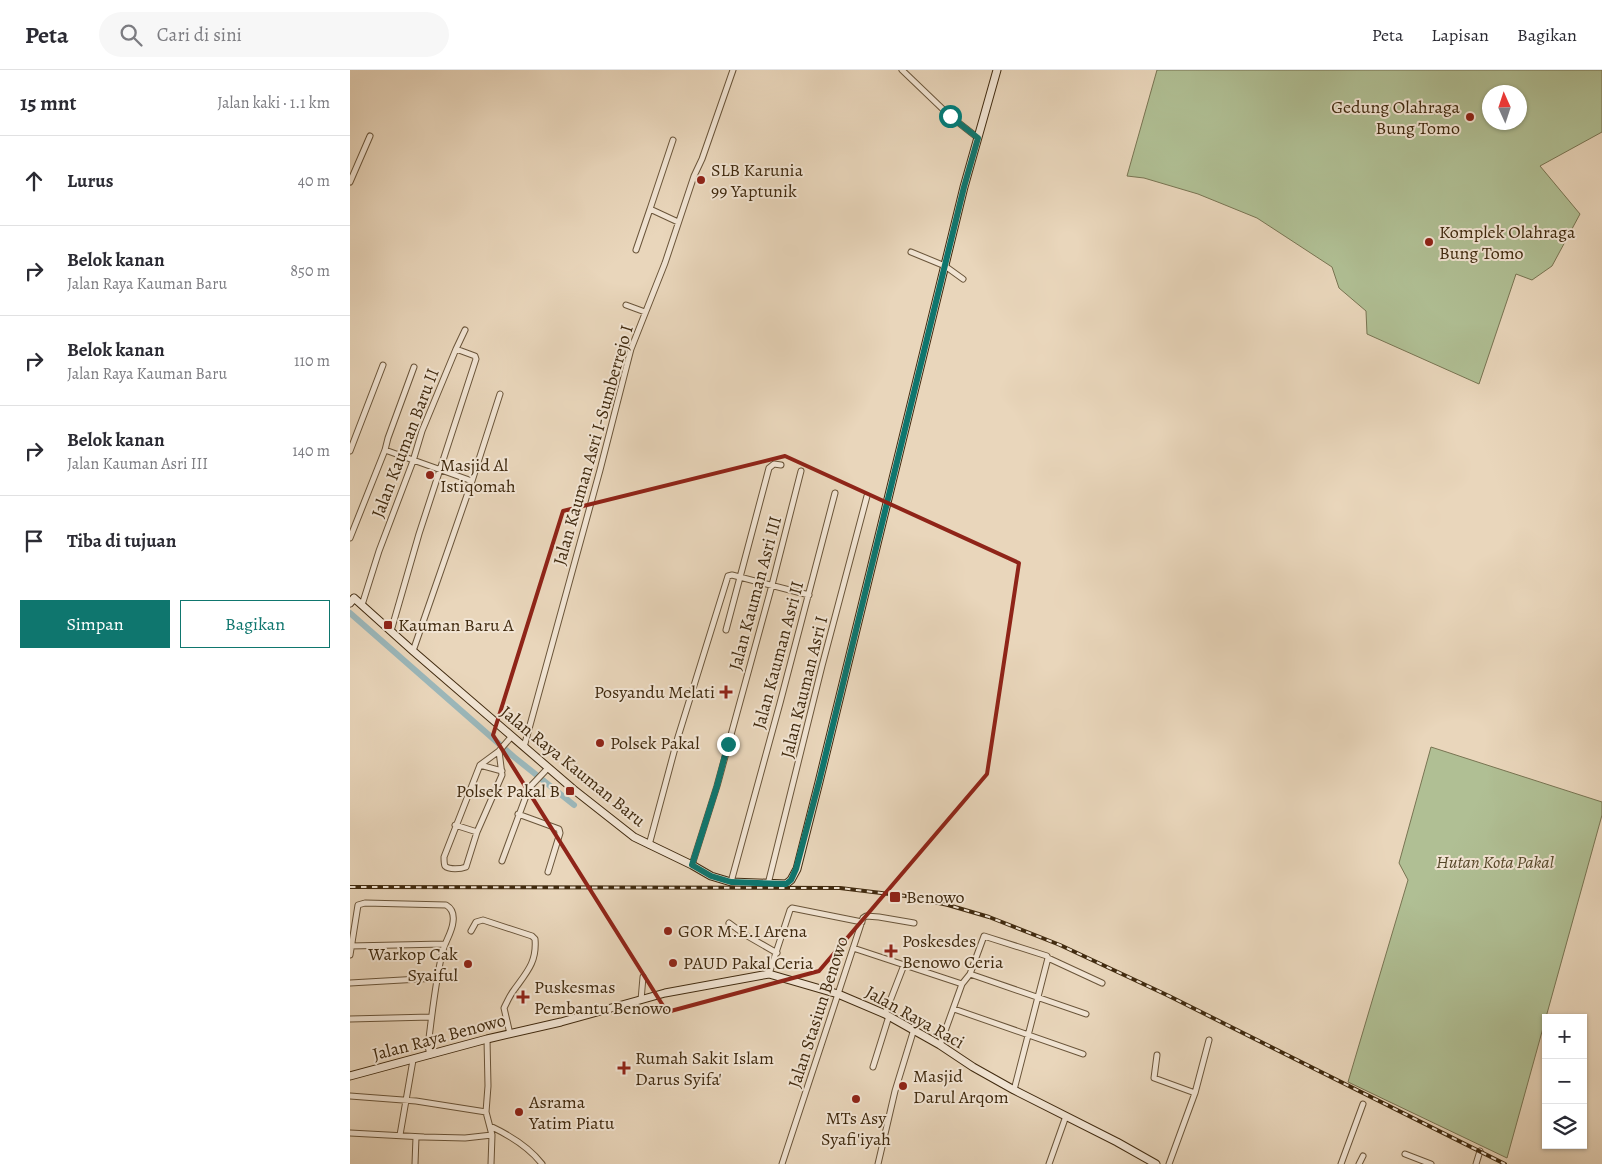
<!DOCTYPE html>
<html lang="id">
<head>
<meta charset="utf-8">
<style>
  body { margin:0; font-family:Alegreya,serif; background:#f7f7f7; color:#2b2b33 }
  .controls { position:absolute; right:15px; bottom:15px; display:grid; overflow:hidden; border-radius:0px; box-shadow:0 1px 4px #0004 }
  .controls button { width:45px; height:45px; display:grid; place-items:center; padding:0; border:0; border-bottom:1px solid #e1e1e2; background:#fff; color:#2b2b33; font:25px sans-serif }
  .compass { position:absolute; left:1132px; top:15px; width:45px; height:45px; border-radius:50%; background:#fff; box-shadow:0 1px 4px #0004; rotate:357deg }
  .stop { position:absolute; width:15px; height:15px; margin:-11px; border:4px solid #0f766e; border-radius:50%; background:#fff }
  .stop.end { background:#0f766e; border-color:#fff; box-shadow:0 1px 5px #0008 }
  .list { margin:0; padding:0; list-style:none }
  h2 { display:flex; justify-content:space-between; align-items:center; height:65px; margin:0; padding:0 20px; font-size:21px }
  h2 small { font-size:16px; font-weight:400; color:#7c7c81 }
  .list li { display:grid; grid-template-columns:32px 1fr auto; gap:15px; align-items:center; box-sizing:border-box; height:90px; padding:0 20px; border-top:1px solid #e1e1e2 }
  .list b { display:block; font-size:19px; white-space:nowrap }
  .list p { margin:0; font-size:16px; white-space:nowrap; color:#7c7c81 }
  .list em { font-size:16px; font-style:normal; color:#7c7c81 }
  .actions { display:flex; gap:10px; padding:15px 20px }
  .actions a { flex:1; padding:11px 0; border:1px solid #0f766e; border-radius:0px; text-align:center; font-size:18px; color:#0f766e }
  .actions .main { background:#0f766e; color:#fff }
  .icon { flex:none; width:28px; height:28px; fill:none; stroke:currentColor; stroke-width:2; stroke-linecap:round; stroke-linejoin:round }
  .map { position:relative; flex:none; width:1252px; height:1094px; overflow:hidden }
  header { display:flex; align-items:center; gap:30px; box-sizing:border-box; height:70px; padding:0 25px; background:#fff; border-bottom:1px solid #e1e1e2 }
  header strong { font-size:24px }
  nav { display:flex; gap:28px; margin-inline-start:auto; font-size:18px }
  .search { width:350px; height:45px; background:#f7f7f7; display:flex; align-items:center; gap:12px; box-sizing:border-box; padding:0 18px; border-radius:28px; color:#7c7c81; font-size:19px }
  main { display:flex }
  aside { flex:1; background:#fff }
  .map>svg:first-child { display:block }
  .green { fill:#b0bf94; stroke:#787452; fill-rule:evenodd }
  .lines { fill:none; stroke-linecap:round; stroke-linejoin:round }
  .canal { stroke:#9bb7ba; stroke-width:6 }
  .street-casing { stroke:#6a553a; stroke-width:7 }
  .secondary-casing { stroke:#402a0f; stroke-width:9 }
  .street { stroke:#f1e4d3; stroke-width:5 }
  .secondary { stroke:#f1e4d3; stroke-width:7 }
  .rail-casing { stroke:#402a0f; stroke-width:4 }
  .rail { stroke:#f1e4d3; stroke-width:2; stroke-dasharray:5.5; stroke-linecap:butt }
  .route { stroke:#0f766e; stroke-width:6 }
  .marked { fill:none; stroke:#8f2418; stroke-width:4; stroke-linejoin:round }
  .poi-dot { fill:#8f2418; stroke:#f1e4d3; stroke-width:2 }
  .labels { text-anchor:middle; stroke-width:4; stroke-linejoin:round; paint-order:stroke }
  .poi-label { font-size:18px; fill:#402a0f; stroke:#f1e4d3; text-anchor:start }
  .street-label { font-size:18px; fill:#402a0f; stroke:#f1e4d3 }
  .park-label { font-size:18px; font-style:italic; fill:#56482a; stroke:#f1e4d3 }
</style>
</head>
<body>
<header>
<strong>Peta</strong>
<div class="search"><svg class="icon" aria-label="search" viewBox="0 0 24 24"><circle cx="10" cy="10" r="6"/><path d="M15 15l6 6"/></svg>Cari di sini</div>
<nav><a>Peta</a><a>Lapisan</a><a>Bagikan</a></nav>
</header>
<main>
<aside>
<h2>15 mnt<small>Jalan kaki · 1.1 km</small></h2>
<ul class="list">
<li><svg class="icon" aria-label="ahead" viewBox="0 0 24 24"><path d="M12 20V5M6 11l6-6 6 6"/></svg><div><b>Lurus</b></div><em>40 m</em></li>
<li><svg class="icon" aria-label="right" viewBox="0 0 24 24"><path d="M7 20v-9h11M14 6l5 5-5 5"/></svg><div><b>Belok kanan</b><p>Jalan Raya Kauman Baru</p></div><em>850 m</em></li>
<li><svg class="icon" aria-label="right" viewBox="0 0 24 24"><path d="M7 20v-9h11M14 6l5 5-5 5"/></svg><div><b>Belok kanan</b><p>Jalan Raya Kauman Baru</p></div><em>110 m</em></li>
<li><svg class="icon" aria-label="right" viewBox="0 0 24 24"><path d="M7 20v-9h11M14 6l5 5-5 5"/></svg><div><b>Belok kanan</b><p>Jalan Kauman Asri III</p></div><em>140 m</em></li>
<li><svg class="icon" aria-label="arrive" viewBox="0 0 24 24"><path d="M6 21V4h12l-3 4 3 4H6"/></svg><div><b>Tiba di tujuan</b></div></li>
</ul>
<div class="actions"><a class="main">Simpan</a><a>Bagikan</a></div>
</aside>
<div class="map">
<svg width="1252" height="1094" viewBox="0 0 1252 1094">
  <rect width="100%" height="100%" fill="#e9d6bb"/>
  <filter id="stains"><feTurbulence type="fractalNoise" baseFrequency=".004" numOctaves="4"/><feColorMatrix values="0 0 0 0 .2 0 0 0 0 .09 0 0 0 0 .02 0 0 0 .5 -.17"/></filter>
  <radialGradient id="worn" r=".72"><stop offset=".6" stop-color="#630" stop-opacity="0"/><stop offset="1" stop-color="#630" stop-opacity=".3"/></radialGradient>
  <path class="green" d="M807,0H1252V62L1190,96L1230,144L1202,196L1182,210L1166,204L1129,314L1017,264L1016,241L989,218L982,197L907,148L848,124L794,108L777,106ZM1140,22H1170V52H1140Z
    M1081,677L1252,732V745L1157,1088L998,1012L1058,810L1049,793Z"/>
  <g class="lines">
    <path class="canal" d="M0,543L164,687L224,735"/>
    <defs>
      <path id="street" d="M552,0L600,46L628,68
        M323,70L300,139L328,152
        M0,112L20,66
        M286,180L300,139
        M561,182L595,196L613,209
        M276,235L295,242
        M35,380L122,411
        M0,381L33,295
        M0,468L35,380L38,368L64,297
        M12,535L29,481L63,391L72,361L106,279
        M376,560L419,398L424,394L431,395
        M41,561L69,464L126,289L125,286L106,279L115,260
        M63,581L122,411L150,324
        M174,677L250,400L281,279L315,193L344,106L352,89L383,0
        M149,681L152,705L127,762L116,797C111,799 99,800 95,796C94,794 94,790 94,787L130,695Z
        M149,681L162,666
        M130,695L152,701
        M168,744L209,759L210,763L198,802
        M105,755L127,762
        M299,775L328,667L378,506L382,505L459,525
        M152,791L179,718L198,698
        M342,795L367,716L422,515L451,401
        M381,812L430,633L485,423
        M418,814L472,596L517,426
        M379,853L394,864L427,883
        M121,861L126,852L133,850L182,866L185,869C187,892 177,902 164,920C160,925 157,932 154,938L160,964
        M0,876L94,874
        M503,878L612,914
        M0,885L8,835L15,833L96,835C103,839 104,845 103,852C102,863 94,873 92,884C85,914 82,945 78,976L80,985
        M698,888L752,913
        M419,904L440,840L442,838L512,852
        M620,904L736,944
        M0,913L87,908
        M291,930L293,907
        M604,939L733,984
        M535,944L554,895
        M0,949L81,947
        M137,969L138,1016L136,1042L142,1065L141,1094
        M590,975L612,914L620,904L634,866L697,886L698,888L664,1020
        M807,985L804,1008L845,1023L819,1094
        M523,997L539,946
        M845,1023L859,970
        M0,1026L66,1031L136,1042
        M140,1056C159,1065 179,1077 192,1094
        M0,1063L74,1067L115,1068L142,1065
        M50,1065L63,990
        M1055,1084L1081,1094
        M65,1094L66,1067
        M432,1094L513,848L516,846L529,847L564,853
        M528,1094L545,1021L564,959
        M699,1094L716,1046
        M991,1094L1013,1034
        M1009,1094L1013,1086
        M1126,1094L1130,1081"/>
      <path id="secondary" d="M0,533L4,528L63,581L223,719L284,767L342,795L361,806L381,812L436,814L441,810L447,799L469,712L614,117L647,0
        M0,1006L137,969L211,952L315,923L419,904L488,924L535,944L590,975L623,997L664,1020L767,1072L806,1094"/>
    </defs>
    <use href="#street" class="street-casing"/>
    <use href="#secondary" class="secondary-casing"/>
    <use href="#street" class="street"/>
    <use href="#secondary" class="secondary"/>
    <defs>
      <path id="rail" d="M0,817L490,818L556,826L598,835L639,847L710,875L819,926L1155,1094"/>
    </defs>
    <use href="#rail" class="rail-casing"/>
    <use href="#rail" class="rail"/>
  </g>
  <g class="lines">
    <path class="route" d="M378,674L367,716L342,795L361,806L381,812L436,814L441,810L446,799L469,712L614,117L628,68L600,46"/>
  </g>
  <path class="marked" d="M435,386L669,493L637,704L469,901L317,942L143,665L213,441Z"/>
  <g class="poi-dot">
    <circle cx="1120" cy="47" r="5"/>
    <circle cx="351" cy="110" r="5"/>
    <circle cx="1079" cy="172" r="5"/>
    <circle cx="80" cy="405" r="5"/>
    <rect x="33" y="550" width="10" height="10" rx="2.5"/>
    <path d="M373.5 614.5h5v5h5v5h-5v5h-5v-5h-5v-5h5z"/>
    <circle cx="250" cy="673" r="5"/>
    <rect x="215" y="716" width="10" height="10" rx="2.5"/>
    <rect x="539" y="821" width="12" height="12" rx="2.5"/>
    <circle cx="318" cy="861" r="5"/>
    <path d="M538.5 873.5h5v5h5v5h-5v5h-5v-5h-5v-5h5z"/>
    <circle cx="323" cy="893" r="5"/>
    <circle cx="118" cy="894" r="5"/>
    <path d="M170.5 919.5h5v5h5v5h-5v5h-5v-5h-5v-5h5z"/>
    <path d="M271.5 990.5h5v5h5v5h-5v5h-5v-5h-5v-5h5z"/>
    <circle cx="553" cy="1016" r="5"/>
    <circle cx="506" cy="1029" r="5"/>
    <circle cx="169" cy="1042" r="5"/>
  </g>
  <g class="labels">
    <g class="poi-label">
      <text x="1110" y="43" text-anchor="end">Gedung Olahraga<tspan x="1110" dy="21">Bung Tomo</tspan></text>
      <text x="361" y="106">SLB Karunia<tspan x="361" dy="21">99 Yaptunik</tspan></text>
      <text x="1089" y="168">Komplek Olahraga<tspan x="1089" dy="21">Bung Tomo</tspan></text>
      <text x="90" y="401">Masjid Al<tspan x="90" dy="21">Istiqomah</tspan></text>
      <text x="48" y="561">Kauman Baru A</text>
      <text x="365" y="628" text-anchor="end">Posyandu Melati</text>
      <text x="260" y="679">Polsek Pakal</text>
      <text x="210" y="727" text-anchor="end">Polsek Pakal B</text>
      <text x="556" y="833">Benowo</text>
      <text x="328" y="867">GOR M.E.I Arena</text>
      <text x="552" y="877">Poskesdes<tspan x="552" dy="21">Benowo Ceria</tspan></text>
      <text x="108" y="890" text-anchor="end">Warkop Cak<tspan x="108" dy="21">Syaiful</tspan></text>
      <text x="333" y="899">PAUD Pakal Ceria</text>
      <text x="184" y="923">Puskesmas<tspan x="184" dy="21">Pembantu Benowo</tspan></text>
      <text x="285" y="994">Rumah Sakit Islam<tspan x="285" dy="21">Darus Syifa'</tspan></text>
      <text x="563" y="1012">Masjid<tspan x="563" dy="21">Darul Arqom</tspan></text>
      <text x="179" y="1038">Asrama<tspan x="179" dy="21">Yatim Piatu</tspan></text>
      <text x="506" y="1054" text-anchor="middle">MTs Asy<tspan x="506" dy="21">Syafi'iyah</tspan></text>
    </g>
    <g class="street-label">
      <text transform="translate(55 373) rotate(-69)" y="6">Jalan Kauman Baru II</text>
      <text transform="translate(243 375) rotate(-74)" y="6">Jalan Kauman Asri I-Sumberrejo I</text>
      <text transform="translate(405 523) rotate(-75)" y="6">Jalan Kauman Asri III</text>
      <text transform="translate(428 585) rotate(-75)" y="6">Jalan Kauman Asri II</text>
      <text transform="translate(454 617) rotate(-76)" y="6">Jalan Kauman Asri I</text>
      <text transform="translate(223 696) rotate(39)" y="6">Jalan Raya Kauman Baru</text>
      <text transform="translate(468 942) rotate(-72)" y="6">Jalan Stasiun Benowo</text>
      <text transform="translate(565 947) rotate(29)" y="6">Jalan Raya Raci</text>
      <text transform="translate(89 967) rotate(-15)" y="6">Jalan Raya Benowo</text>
    </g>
    <g class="park-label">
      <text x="1145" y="798">Hutan Kota Pakal</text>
    </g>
  </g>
  <rect width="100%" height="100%" filter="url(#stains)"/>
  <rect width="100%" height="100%" fill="url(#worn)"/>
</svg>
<div class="controls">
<button>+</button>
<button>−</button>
<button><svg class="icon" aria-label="layers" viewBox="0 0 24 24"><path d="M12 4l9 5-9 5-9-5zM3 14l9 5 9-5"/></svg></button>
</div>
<svg class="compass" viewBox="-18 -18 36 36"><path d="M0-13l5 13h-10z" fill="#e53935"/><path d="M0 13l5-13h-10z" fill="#7c7c81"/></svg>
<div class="stop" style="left:600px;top:46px"></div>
<div class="stop end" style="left:378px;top:674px"></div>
</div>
</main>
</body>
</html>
